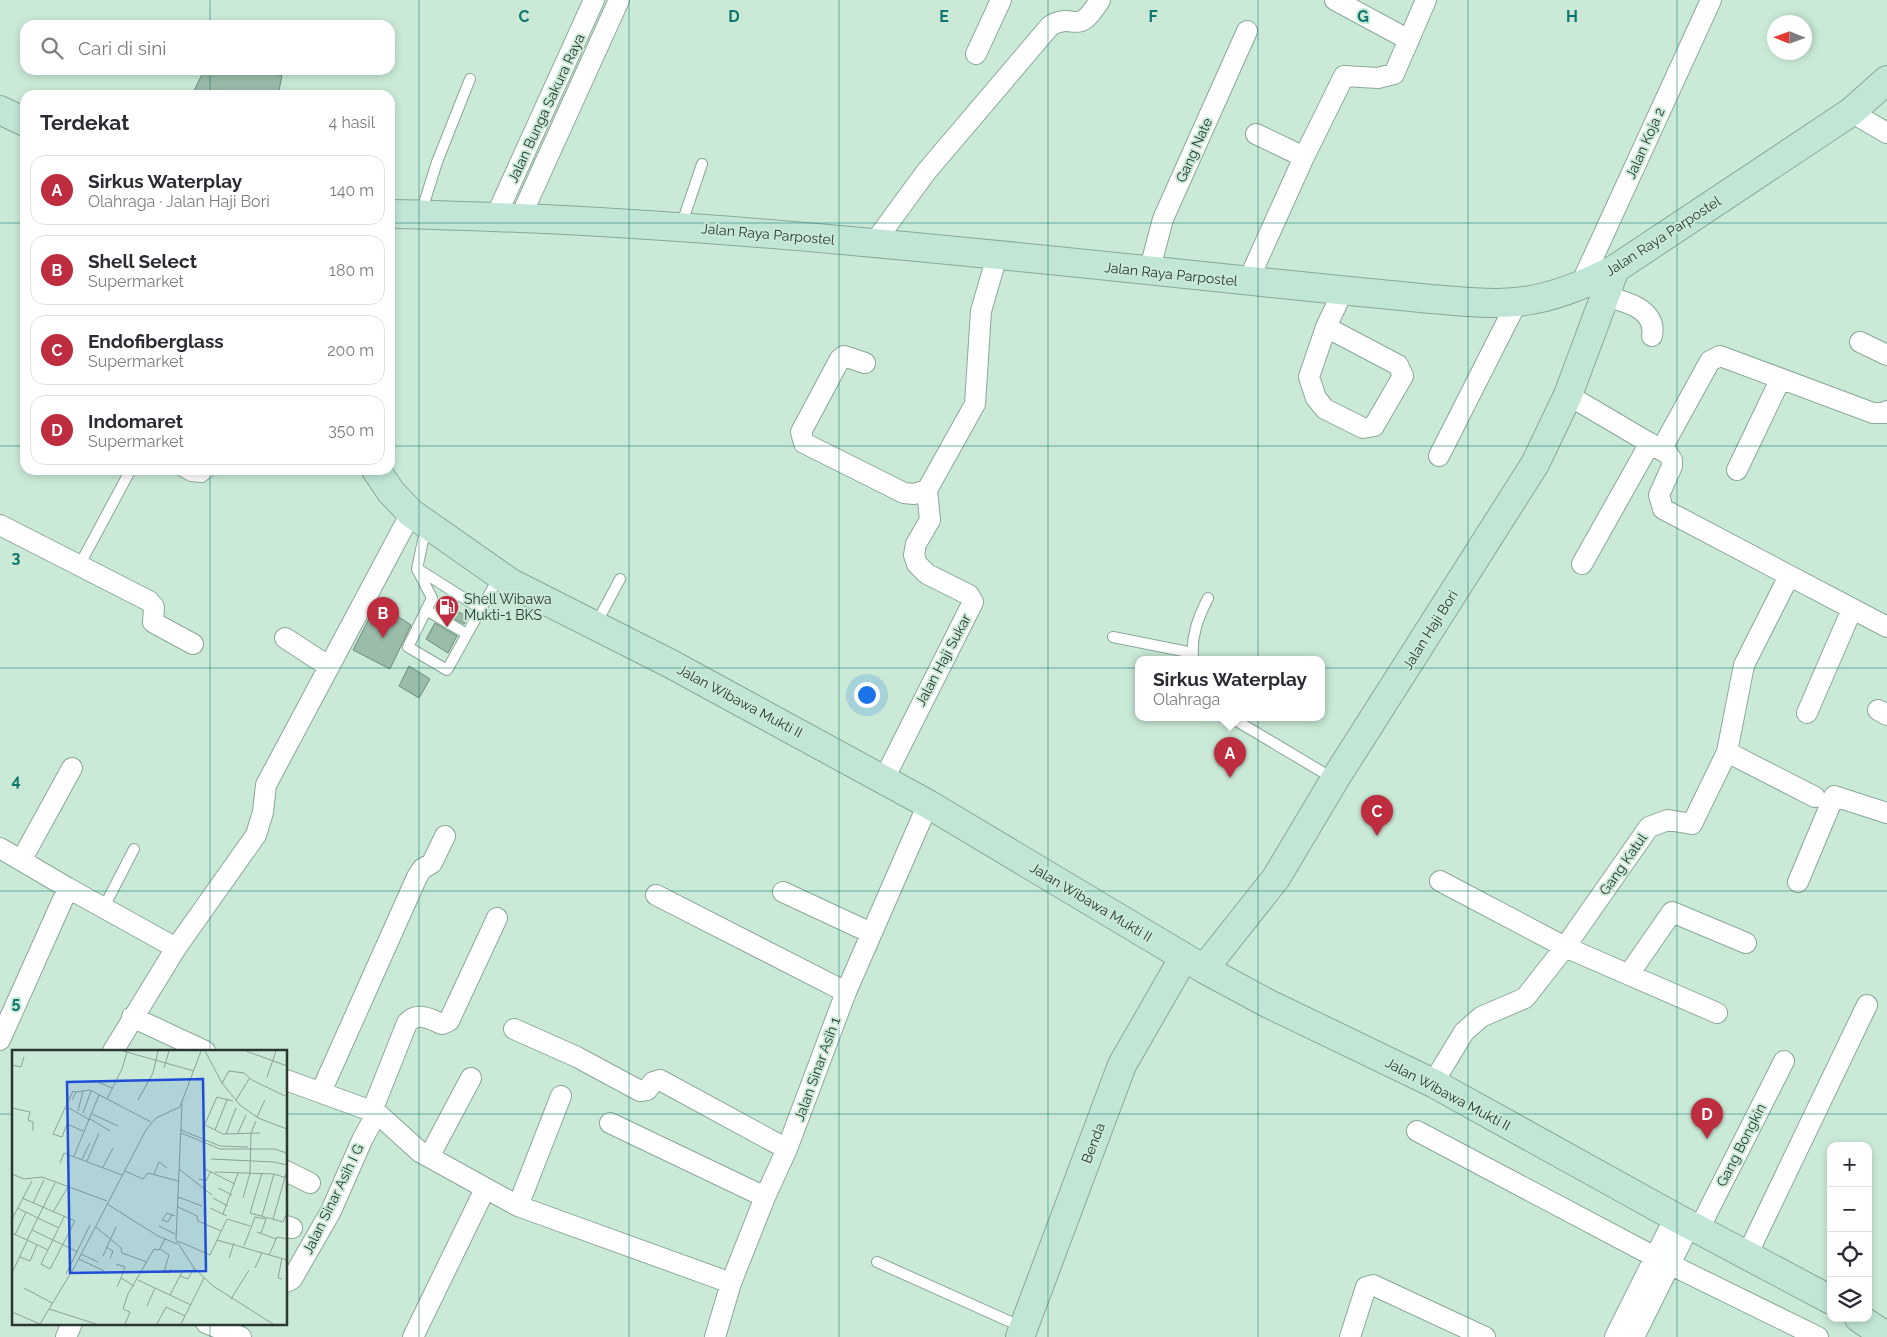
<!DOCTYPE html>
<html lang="id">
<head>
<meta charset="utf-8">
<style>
  body { margin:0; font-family:Raleway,sans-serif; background:#f7f7f7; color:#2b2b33 }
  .controls { position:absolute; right:15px; bottom:15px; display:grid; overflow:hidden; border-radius:10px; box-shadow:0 2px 8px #0003 }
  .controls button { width:45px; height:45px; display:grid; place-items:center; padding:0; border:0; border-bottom:1px solid #e1e1e2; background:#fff; color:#2b2b33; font:25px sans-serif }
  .compass { position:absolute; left:1767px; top:15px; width:45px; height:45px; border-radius:50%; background:#fff; box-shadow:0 2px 8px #0003; rotate:271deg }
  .you { position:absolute; left:866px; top:694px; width:18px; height:18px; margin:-12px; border:4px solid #fff; border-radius:50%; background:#1a73e8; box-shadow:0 0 0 8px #1a73e833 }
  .badge { display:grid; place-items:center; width:32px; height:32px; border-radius:50%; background:#bd2c3f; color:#fff; font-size:16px; font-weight:700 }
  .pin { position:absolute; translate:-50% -41px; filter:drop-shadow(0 1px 2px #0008) }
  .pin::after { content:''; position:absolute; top:26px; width:18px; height:15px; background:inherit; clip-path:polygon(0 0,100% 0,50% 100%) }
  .popup { position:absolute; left:1135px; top:656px; width:190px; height:65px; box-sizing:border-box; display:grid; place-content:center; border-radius:10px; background:#fff; filter:drop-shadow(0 1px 4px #0005); font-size:16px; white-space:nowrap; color:#7c7c81 }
  .popup b { font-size:19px; color:#2b2b33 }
  .popup::after { content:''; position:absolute; left:50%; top:100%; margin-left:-10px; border:10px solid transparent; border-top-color:#fff }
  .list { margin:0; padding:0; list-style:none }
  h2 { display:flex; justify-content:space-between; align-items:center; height:65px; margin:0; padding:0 20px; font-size:21px }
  h2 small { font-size:16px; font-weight:400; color:#7c7c81 }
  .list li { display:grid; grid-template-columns:32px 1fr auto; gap:15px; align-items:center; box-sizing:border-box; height:70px; margin:0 10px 10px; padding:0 10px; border:1px solid #e1e1e2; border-radius:15px }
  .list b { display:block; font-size:19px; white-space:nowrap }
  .list p { margin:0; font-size:16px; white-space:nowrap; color:#7c7c81 }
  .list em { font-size:16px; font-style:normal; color:#7c7c81 }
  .icon { flex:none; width:28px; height:28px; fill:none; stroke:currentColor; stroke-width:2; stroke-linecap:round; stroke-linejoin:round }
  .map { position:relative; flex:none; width:1887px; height:1337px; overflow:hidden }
  .search { position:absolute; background:#fff; box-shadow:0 2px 8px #0003; left:20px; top:20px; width:375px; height:55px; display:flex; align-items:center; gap:12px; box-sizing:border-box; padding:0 18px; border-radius:15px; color:#7c7c81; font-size:19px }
  .panel { position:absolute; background:#fff; box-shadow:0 2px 8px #0003; left:20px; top:90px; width:375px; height:385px; border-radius:15px }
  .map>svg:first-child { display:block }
  .building { fill:#9abca9; stroke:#6f8c7c }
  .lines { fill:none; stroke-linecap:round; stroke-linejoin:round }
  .lane-casing { stroke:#89a897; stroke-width:12 }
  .street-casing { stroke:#89a897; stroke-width:22 }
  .secondary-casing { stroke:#89a897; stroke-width:30 }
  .lane { stroke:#fff; stroke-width:10 }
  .street { stroke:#fff; stroke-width:20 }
  .secondary { stroke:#c1e6d6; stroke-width:28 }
  .grid { fill:none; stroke:#0f766e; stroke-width:1; stroke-opacity:0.55 }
  .labels { text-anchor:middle; stroke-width:4; stroke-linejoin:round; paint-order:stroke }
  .street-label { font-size:14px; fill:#2a3730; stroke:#caead7 }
  .poi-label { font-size:14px; fill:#2a3730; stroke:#caead7; text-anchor:start }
  .inset-road { fill:none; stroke:#8aa294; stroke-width:1 }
  .view { fill:#1d4ed8; fill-opacity:0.15; stroke:#1d4ed8; stroke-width:2.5 }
  .inset-edge { fill:none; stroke:#2a3730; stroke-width:2.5 }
  .grid-label { font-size:16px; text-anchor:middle; font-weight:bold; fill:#0f766e; stroke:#caead7; stroke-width:4; stroke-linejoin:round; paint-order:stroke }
</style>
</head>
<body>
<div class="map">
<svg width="1887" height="1337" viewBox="0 0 1887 1337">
  <rect width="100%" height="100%" fill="#caead7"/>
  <path class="building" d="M204,70H262L282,76L278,95H192Z
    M377,603L411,625L390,669L353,650Z
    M444,604L468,617L464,624L441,611Z
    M435,623L457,636L448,653L426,639Z
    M409,666L430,679L419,698L399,686Z"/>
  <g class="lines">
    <defs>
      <path id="lane" d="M421,213L437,162L470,79
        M681,226L702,164
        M180,470L191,476L202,477L211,470
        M426,526L417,569L432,598L408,647L447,670L499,577
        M79,566L130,471
        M418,569L481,609
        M426,610L467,634
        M596,624L620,579
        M1113,637L1193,653
        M1193,658C1191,636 1198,618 1208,598
        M1230,717L1334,779
        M104,907L134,849
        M877,1262L1022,1327"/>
      <path id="street" d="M1335,0L1409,40
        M976,54L1001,0
        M1851,112L1887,133
        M1256,134L1304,157
        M496,216L594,0
        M521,216L619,0
        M874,243L926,172L1050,26C1076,11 1076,39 1100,0
        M1149,272L1163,219L1247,31
        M1248,281L1304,157L1344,76L1378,78L1394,74L1426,0
        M1580,286L1711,0
        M1604,296C1625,301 1657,309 1652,336
        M1326,327L1398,365L1403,376L1374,426L1363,428L1325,409L1316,398L1309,377L1326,327L1343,291
        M1860,342L1887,355
        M865,363L844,356L840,359L801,432L804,443L904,493L914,494L927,490
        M1568,395L1668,454L1672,460V466L1659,495L1663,509L1887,627
        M1661,450L1710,361L1720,356L1873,413H1885L1887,411
        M1439,456L1517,302
        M1737,470L1780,380
        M0,525L149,601L154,607L153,622L156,624L193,644
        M1582,564L1650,443
        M285,638L328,666
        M1878,710L1887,715
        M1807,713L1852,609
        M1727,752L1815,797
        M884,779L973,602L969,595L927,574L917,564L914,555L916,544L930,520L927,490L975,404L981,311L997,256
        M0,848L68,888L176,948
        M22,859L72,768
        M1440,881L1565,947L1717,1013
        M1798,882L1834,796L1887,813
        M783,892L871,933
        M656,895L846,992
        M1629,974L1672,912L1746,943
        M132,1017L205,1051
        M514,1029L577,1057L640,1091L647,1090L653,1082L660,1080L787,1149
        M0,1040L68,888
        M113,1051L176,948L256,835L263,812L266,785L411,513
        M286,1080L377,1113L420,1152L518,1206L731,1283
        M1433,1083L1464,1032L1481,1017L1525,998L1565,947L1649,827L1668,820L1692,824L1727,752L1744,665L1789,576
        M321,1092L417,877L422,869L432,863L445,836
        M372,1111L407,1023C417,1011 430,1019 442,1024L449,1021L497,918
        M610,1123L765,1197
        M1417,1131L1655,1257L1818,1337
        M429,1157L471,1078
        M286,1171L310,1183
        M518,1206L561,1096
        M286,1226L292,1228
        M1699,1229L1784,1061
        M1747,1255L1867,1005
        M286,1282L292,1279L331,1211L363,1138L377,1113
        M206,1323L241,1337
        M66,1337L72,1323
        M413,1337L485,1189
        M715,1337L731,1283L765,1197L787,1149L846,992L928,804
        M1350,1337L1366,1287L1373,1285L1485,1337
        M1615,1337L1675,1217
        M1634,1337L1690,1224"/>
      <path id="secondary" d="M0,110L25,122
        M390,214C738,220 1085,266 1431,299C1459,301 1488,305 1516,302C1551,299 1584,285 1615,269L1851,112L1887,80
        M376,470L391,492L411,513L511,583L671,664L928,804L1204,969L1267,1003L1433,1083L1675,1217L1831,1300
        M1204,969L1276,878L1335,779L1535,464L1568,395L1615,269
        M1859,1318L1887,1337
        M1020,1337L1122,1065L1184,957"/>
    </defs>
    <use href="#lane" class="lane-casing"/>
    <use href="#street" class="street-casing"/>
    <use href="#secondary" class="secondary-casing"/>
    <use href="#lane" class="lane"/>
    <use href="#street" class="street"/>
    <use href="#secondary" class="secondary"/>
  </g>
  <path class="grid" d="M210,0V25M419,0V1337M629,0V1337M839,0V1337M1048,0V1337M1258,0V1337M1468,0V1337M1677,0V1337M210,70V95M0,223H25M390,223H1887M0,446H25M390,446H1887M210,470V1051M0,668H1887M0,891H1887M0,1114H14M286,1114H1887M210,1323V1337"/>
  <defs>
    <symbol id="fuel-pin" viewBox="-11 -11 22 30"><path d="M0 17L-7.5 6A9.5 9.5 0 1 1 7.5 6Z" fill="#bd2c3f" stroke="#caead7"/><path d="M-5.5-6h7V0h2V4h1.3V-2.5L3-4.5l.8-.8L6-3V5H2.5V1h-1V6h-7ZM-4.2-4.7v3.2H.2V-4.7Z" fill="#fff"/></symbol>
  </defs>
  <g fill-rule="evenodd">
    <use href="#fuel-pin" x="433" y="593" width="28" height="38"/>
  </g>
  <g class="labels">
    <g class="street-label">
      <text transform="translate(546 108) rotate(-65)" y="5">Jalan Bunga Sakura Raya</text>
      <text transform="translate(1645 143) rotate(-66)" y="5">Jalan Koja 2</text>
      <text transform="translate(1194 150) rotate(-66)" y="5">Gang Nate</text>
      <text transform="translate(768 234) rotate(5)" y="5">Jalan Raya Parpostel</text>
      <text transform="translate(1663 236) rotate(-33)" y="5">Jalan Raya Parpostel</text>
      <text transform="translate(1171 274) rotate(6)" y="5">Jalan Raya Parpostel</text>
      <text transform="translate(1430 630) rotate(-58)" y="5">Jalan Haji Bori</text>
      <text transform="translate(943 660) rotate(-62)" y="5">Jalan Haji Sukar</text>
      <text transform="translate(740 701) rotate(28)" y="5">Jalan Wibawa Mukti II</text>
      <text transform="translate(1623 864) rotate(-55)" y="5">Gang Katul</text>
      <text transform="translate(1091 902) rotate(31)" y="5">Jalan Wibawa Mukti II</text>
      <text transform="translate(817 1069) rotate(-70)" y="5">Jalan Sinar Asih 1</text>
      <text transform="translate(1448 1094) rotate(28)" y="5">Jalan Wibawa Mukti II</text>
      <text transform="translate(1093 1143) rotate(-69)" y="5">Benda</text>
      <text transform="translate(1741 1145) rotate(-63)" y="5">Gang Bongkin</text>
      <text transform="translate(333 1199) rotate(-64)" y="5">Jalan Sinar Asih I G</text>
    </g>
    <g class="poi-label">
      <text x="464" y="604">Shell Wibawa<tspan x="464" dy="16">Mukti-1 BKS</tspan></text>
    </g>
  </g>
  <g transform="translate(12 1050)">
    <rect width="275" height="275" fill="#caead7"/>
    <path class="inset-road" d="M111,1L182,21M193,1L210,33L228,55L246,68L275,79M234,1L275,16M0,15L9,17L12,7M152,18L157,1M255,27L264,1M81,30L100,38M210,33L217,21L232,23L240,30L273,46M64,42L61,41L41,84L50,87L55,74L71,81M95,49L110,19L115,2M60,50L64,42L78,40L139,72M126,50L141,23L146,1M224,50L237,29M170,54L164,190L182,218L201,236L261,274M55,57L78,70M0,58L18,62L16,70L21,72V81M66,61L71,41M71,63L79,41M80,64L106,76M245,67L253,50M78,69L98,81M193,75L211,84L248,83M192,76L205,47L221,51M169,80L208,96L236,97M203,80L215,50M169,83L208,99H262L275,103M226,83L234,65M214,84L224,58M62,106L87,45M70,109L78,93M199,109L262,112L275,115M75,111L87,83M48,113L52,103L110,125M91,117L101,98M167,119L200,145M193,119L223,134M113,121L131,129L136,123L166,131M203,122L262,124L275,128M250,123L238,163L271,172L275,163M0,124L12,129L30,127L95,151M142,124L147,112L155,118M187,129L194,131L199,121M206,138L220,145M166,147L190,156M10,148L63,171L38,219L29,214L52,167M201,148L216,156M231,148L238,123L239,83L244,71M21,153L32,130M95,154L146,186L165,194M166,157L185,166L186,171L209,181M5,158L47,178M198,158L215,166M41,162L56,137M211,164L226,123M160,165L156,172L150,170L155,163L160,165L163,166M250,166L262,124M0,169L20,131M261,169L275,120M147,176L163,184M84,177L109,198L110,203L135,212M20,180L66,202M245,182L264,189M0,183L36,200M3,185L14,162M15,190L43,133M205,190L275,210M166,191L198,205L215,169L238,176M232,196L243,167L254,169L249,183M94,197L101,201L98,208M148,199L157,205L152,222L157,223L159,219M69,204L86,212M257,205L265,187L275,189M91,206L104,177M8,207L18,211L25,195M217,208L222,193M270,208L266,228L270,229M67,209L92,221M104,214L113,217L109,228M243,218L250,203M0,223L15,191M54,224L78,175M168,226L176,229L182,218M126,230L179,255M105,237L109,228L122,236M12,238L40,253M158,245L170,222M219,249L237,220M135,256L143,238M37,259L84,274M0,262L28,274M28,274L63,216L134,80L144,68L168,57L189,1M113,274L118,262L111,259L116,244L142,199L147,200L153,189M145,274L154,257L173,266M169,274L192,228"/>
    <path class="view" d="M191,29L194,221L58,223L55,32Z"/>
    <rect width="275" height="275" class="inset-edge"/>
  </g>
  <g class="grid-label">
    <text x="524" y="22">C</text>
    <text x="734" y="22">D</text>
    <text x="944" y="22">E</text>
    <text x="1153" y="22">F</text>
    <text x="1363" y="22">G</text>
    <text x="1572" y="22">H</text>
    <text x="16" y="563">3</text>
    <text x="16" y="786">4</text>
    <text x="16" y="1008">5</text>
  </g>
</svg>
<div class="controls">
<button>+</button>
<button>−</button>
<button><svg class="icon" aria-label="locate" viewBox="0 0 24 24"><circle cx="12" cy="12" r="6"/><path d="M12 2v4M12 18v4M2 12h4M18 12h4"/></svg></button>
<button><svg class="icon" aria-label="layers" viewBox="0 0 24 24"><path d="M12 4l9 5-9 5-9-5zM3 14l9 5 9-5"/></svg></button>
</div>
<svg class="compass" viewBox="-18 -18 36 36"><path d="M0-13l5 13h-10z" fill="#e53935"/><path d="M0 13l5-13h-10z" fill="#7c7c81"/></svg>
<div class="you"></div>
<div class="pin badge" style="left:1230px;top:778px">A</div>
<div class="popup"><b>Sirkus Waterplay</b>Olahraga</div>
<div class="pin badge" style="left:383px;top:638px">B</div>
<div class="pin badge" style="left:1377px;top:836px">C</div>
<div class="pin badge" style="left:1707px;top:1139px">D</div>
<div class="search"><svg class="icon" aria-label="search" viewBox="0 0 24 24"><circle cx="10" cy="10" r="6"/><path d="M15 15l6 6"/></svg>Cari di sini</div>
<section class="panel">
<h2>Terdekat<small>4 hasil</small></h2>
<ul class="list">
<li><span class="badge">A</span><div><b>Sirkus Waterplay</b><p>Olahraga · Jalan Haji Bori</p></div><em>140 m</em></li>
<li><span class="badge">B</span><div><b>Shell Select</b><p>Supermarket</p></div><em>180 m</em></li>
<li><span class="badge">C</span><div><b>Endofiberglass</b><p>Supermarket</p></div><em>200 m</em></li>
<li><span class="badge">D</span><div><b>Indomaret</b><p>Supermarket</p></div><em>350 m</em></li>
</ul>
</section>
</div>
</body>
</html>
